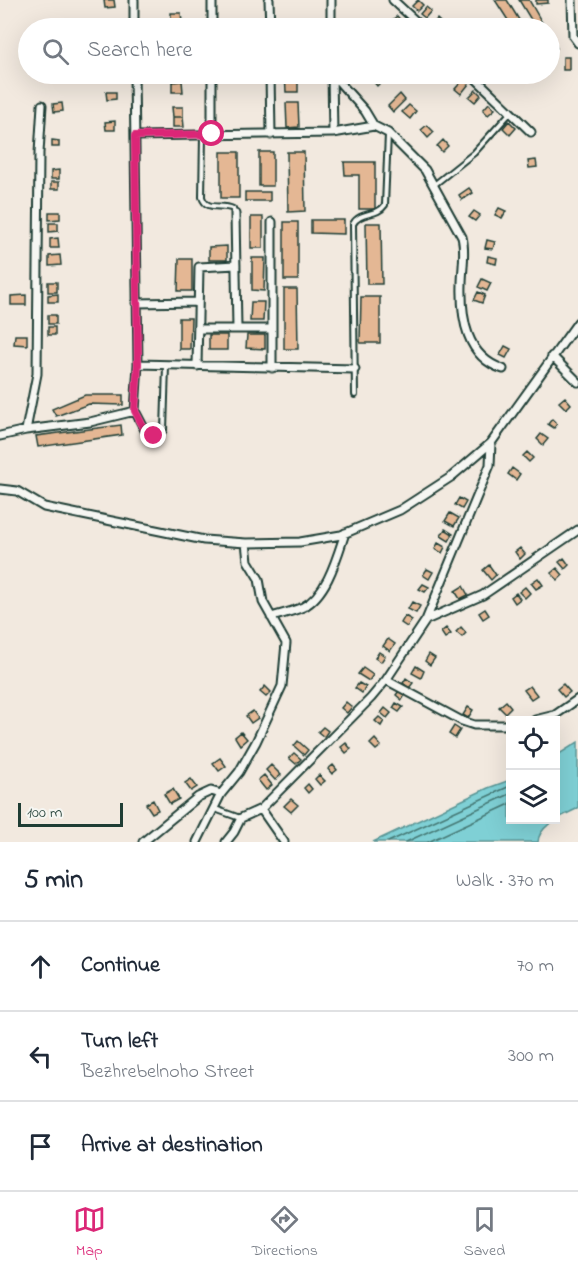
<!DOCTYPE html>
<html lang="en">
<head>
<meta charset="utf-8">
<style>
  body { margin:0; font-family:"Indie Flower",sans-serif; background:#f6f6f7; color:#1f2937 }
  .controls { position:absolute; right:18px; bottom:18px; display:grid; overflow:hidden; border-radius:0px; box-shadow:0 6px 24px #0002 }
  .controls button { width:54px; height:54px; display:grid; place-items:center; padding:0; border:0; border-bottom:2px solid #e0e1e3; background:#fff; color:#1f2937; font:30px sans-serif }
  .scale { position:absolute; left:18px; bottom:15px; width:105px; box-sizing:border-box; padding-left:6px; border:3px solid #1f3d34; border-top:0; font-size:16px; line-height:21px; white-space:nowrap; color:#1f3d34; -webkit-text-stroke:4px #f6f6f2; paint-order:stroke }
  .stop { position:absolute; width:18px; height:18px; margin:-14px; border:4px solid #db2777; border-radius:50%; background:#fff }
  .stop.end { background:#db2777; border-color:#fff; box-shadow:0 2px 6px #0008 }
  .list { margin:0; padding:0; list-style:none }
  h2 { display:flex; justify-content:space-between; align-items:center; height:78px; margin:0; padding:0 24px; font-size:26px }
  h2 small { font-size:20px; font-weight:400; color:#747a83 }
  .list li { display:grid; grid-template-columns:39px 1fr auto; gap:18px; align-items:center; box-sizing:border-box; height:90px; padding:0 24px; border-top:2px solid #e0e1e3 }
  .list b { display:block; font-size:22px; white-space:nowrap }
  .list p { margin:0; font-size:20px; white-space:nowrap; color:#747a83 }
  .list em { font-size:20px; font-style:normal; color:#747a83 }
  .icon { flex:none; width:33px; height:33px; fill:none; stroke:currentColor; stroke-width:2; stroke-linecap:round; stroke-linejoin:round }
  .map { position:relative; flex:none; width:578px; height:842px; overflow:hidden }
  .search { position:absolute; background:#fff; box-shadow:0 6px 24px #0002; left:18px; right:18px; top:18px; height:66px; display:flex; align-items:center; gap:15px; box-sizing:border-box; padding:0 21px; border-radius:33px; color:#747a83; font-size:22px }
  .sheet { height:348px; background:#fff }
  nav { display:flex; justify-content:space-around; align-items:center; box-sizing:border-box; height:84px; border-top:2px solid #e0e1e3; background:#fff; font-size:16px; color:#747a83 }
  nav a { display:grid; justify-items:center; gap:3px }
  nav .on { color:#db2777 }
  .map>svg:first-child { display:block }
  .water { fill:#7fd0d5; stroke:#599595; stroke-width:1.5 }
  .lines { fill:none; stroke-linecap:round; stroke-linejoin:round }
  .shore { stroke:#457874; stroke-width:1.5 }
  .building { fill:#e4b794; stroke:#1f3d34; stroke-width:1.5 }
  .service-casing { stroke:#1f3d34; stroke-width:8 }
  .minor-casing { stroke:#1f3d34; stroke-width:11 }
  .service { stroke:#f6f6f2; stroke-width:4 }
  .minor { stroke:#f6f6f2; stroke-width:7 }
  .route { stroke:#db2777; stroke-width:8 }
</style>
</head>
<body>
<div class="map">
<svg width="578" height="842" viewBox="0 0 578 842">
  <rect width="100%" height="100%" fill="#f2e9df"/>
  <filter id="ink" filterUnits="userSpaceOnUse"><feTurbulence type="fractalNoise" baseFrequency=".0167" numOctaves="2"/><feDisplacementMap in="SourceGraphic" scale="12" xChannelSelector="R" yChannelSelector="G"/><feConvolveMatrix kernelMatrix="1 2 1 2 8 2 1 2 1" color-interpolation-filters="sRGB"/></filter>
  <g filter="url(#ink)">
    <path class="water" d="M578,742V808C564,816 539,824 538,842H373L488,788L510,780V820H556V756Z"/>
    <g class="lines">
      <path class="shore" d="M388,842L510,786
        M406,842L510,794
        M428,842L510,804"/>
    </g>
    <path class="building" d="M104,0H114L115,7L105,8Z
      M418,0L423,5L417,11L412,6Z
      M495,0H507L524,28H513Z
      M519,0H529L545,28H536Z
      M536,0H548V3L536,4Z
      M426,7L431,11L425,18L420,14Z
      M171,13H181L182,22L171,23Z
      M397,16L402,22L395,28L390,22Z
      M437,19L444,26L442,28H436L432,25Z
      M404,23L410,28H399Z
      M286,25H297V28H286Z
      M550,35L557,48L551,53L550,51Z
      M563,57H569V70H563Z
      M171,74H182V81L172,82Z
      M285,74H298V92H286Z
      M448,74H456L449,80L446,76Z
      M378,75L383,80L377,86L373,81Z
      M463,80L469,84L461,94L455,89Z
      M182,81L183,92H172V82Z
      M476,90L481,95L475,102L469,97Z
      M106,92H116V99L107,100Z
      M400,94L405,100L393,112L388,106Z
      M62,103L63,111L54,112L53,104Z
      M286,103H298L299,127L287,128Z
      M489,103L495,109L488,115L483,110Z
      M409,105L416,111L410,119L402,112Z
      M172,107H183V117H173Z
      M173,117H183L184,127H173Z
      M115,121V130H106L105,122Z
      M509,121L516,128L510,135L503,128Z
      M427,125L434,132L428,138L421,130Z
      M52,140L59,141V147H52Z
      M443,140L448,146L442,152L437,146Z
      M221,152H239V198H221Z
      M259,152H273V186H259Z
      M287,152H304L305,211L288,212Z
      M536,160L537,167L529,168L528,161Z
      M344,162H375V209H359V175H345Z
      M59,170V179H51V171Z
      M51,182H59V189H51Z
      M469,188L473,193L462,200L459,195Z
      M245,192H270V201H245Z
      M499,208L506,211L502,218L495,215Z
      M474,211L480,215L475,221L469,217Z
      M49,212H60V219L49,220Z
      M251,217H263V248H251Z
      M311,220H344V234L311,233Z
      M284,222H298V280H284Z
      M49,223H58V231L49,232Z
      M366,223H381L382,284H367Z
      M58,238L59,248H50V239Z
      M487,240L495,242L493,249L485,248Z
      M227,246V260H209V247Z
      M60,255L61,265L49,266V256Z
      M488,256L497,258L496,264L487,262Z
      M252,258H265L264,291L252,290Z
      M179,259H192V291H178Z
      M482,279L491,283L487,291L478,287Z
      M48,282H57V292H48Z
      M284,289H297L298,349H284Z
      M478,292L485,295L482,303L474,300Z
      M58,294V302H48V295Z
      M26,295V305H11V296Z
      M361,297H380V343H360Z
      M251,302H264L263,321H250Z
      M48,315H56V324H48Z
      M179,318H191L190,349H179Z
      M48,327H55V335H48Z
      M15,335H27V345L14,344Z
      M209,335H227V350H209Z
      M247,335H265V349L246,348Z
      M505,346L511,349L506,358L500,355Z
      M85,395H123V405L89,404L56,416L52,409Z
      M565,397L571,404L566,409L559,402Z
      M552,419L557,424L554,428L548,424Z
      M121,425L122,435L38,447L36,436Z
      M541,434L548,439L543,445L537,439Z
      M527,452L533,458L529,462L523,456Z
      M512,468L520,474L516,480L508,474Z
      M459,498L466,502L462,509L455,505Z
      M450,513L459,518L454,526L445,521Z
      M445,529L453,534L449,541L441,536Z
      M438,543L445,547L442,553L435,549Z
      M520,548L525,554L520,559L515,552Z
      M564,558L569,565L565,569L559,562Z
      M489,565L496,575L491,580L483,570Z
      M557,568L563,575L558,580L551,573Z
      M427,569L433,572L429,579L423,575Z
      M538,578L543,585L536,589L531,583Z
      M423,584L429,587L425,592L419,589Z
      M463,586L468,595L460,599L455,591Z
      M525,587L530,593L525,598L519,592Z
      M516,593L520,599L515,603L511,597Z
      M412,602L420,606L416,613L408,609Z
      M485,609L489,615L483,619L479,613Z
      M405,616L412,620L407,627L401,623Z
      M461,627L466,633L462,637L456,632Z
      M446,628L451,634L445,638L441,632Z
      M388,639L395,644L390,651L383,646Z
      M379,652L385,656L381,662L375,658Z
      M429,654L435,658L430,665L425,661Z
      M416,666L424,671L421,678L412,673Z
      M363,668L373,675L369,681L358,674Z
      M406,678L413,683L409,688L403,683Z
      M359,683L366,687L362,693L355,688Z
      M563,684L570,692L564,697L557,689Z
      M265,686L271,692L266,697L260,692Z
      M530,686L537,695L531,699L524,690Z
      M399,691L405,695L402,700L396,695Z
      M506,701L511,707L505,713L499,707Z
      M346,702L352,707L347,713L341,708Z
      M396,703L403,707L399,712L393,708Z
      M468,707L473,710L468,718L463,715Z
      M385,708L391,713L387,718L381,713Z
      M253,711L258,718L251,723L246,716Z
      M379,717L384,721L381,726L375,721Z
      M454,726L460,730L455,738L449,734Z
      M323,727L328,731L324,737L318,732Z
      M241,732L247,739L240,745L235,737Z
      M375,739L381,746L376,750L370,744Z
      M298,741L308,750L304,755L294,746Z
      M346,743L351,749L346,753L341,747Z
      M294,753L301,759L296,764L289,758Z
      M220,758L226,766L219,771L213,763Z
      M271,765L281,775L275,780L266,770Z
      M333,765L337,770L332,774L328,769Z
      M264,775L272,785L266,790L258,780Z
      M319,775L325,781L320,785L315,779Z
      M191,779L197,787L191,791L185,783Z
      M308,784L312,789L308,793L304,788Z
      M173,789L179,799L170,804L164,794Z
      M291,799L298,805L291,812L284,806Z
      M153,800L158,810L152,813L146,804Z"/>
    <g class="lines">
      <defs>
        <path id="service" d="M203,135L202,197C207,212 221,203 233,209L234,214
          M434,185L474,153L511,112
          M355,395L353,224C360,211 377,217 385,205L388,134
          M160,435L164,430L166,366
          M215,809L240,818"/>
        <path id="minor" d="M134,0V28
          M269,0L270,28
          M331,0V28
          M393,0L423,28
          M572,0L573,36L578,43
          M212,28V0
          M134,74L138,364L135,411L146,432L159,435
          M270,74L271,135
          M332,74L365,111L374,126
          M332,74L333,133
          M471,74L531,132
          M212,134V74
          M135,136L333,133L374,126L388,133L425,170L462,237C466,252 462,268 462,284C461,318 466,357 503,369
          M235,214L237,329
          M136,303L198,302
          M198,329H272
          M552,356L578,382
          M138,364L355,369
          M197,366L199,267L236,265
          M272,368V222
          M26,430L37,374L39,153L42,105
          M0,436L26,430L90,422L135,411
          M0,489L17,491L44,507L204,540L246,543L300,542L341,535L400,510L451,477L491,443L578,322
          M271,617C282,614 294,611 303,607C327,595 337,557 345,533
          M426,620L483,595L578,530
          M386,680L462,721L474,725H510
          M535,720L555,715L578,699
          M261,809L284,842
          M143,842L198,797L211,791L221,794
          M197,842L221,794L239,772L256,742L282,686L286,643L263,602L259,579L248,561L246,543
          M226,842L234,832L241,818L261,809L371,698L386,680L426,620L490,465L491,443"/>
      </defs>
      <use href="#service" class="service-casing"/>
      <use href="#minor" class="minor-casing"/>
      <use href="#service" class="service"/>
      <use href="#minor" class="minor"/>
    </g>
  </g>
  <g class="lines" filter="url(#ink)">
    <path class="route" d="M154,436L146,432L135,411L138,364L135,136L212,134"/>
  </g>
</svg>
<div class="controls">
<button><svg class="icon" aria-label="locate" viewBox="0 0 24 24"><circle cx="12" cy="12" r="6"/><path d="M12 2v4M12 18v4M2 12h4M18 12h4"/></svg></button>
<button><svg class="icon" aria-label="layers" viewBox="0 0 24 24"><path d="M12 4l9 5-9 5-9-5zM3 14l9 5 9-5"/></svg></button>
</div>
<div class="scale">100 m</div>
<div class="stop" style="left:212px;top:134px"></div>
<div class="stop end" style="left:154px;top:436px"></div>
<div class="search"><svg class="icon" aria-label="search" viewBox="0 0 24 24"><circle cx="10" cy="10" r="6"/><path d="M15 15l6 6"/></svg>Search here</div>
</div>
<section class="sheet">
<h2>5 min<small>Walk · 370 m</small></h2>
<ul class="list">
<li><svg class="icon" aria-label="ahead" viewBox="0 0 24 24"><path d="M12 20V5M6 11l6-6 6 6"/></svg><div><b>Continue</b></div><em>70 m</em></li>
<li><svg class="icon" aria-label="left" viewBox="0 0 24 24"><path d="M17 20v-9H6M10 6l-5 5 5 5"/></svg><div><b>Turn left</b><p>Bezhrebelnoho Street</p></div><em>300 m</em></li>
<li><svg class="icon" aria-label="arrive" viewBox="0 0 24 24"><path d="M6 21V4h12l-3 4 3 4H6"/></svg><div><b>Arrive at destination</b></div></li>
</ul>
</section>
<nav>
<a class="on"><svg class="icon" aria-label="map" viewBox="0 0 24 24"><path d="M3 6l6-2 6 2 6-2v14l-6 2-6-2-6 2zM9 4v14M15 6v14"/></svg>Map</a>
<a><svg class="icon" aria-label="directions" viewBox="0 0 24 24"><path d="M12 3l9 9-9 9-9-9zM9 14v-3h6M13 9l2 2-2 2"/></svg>Directions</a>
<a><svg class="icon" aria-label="saved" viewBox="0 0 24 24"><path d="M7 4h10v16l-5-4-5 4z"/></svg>Saved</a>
</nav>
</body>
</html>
